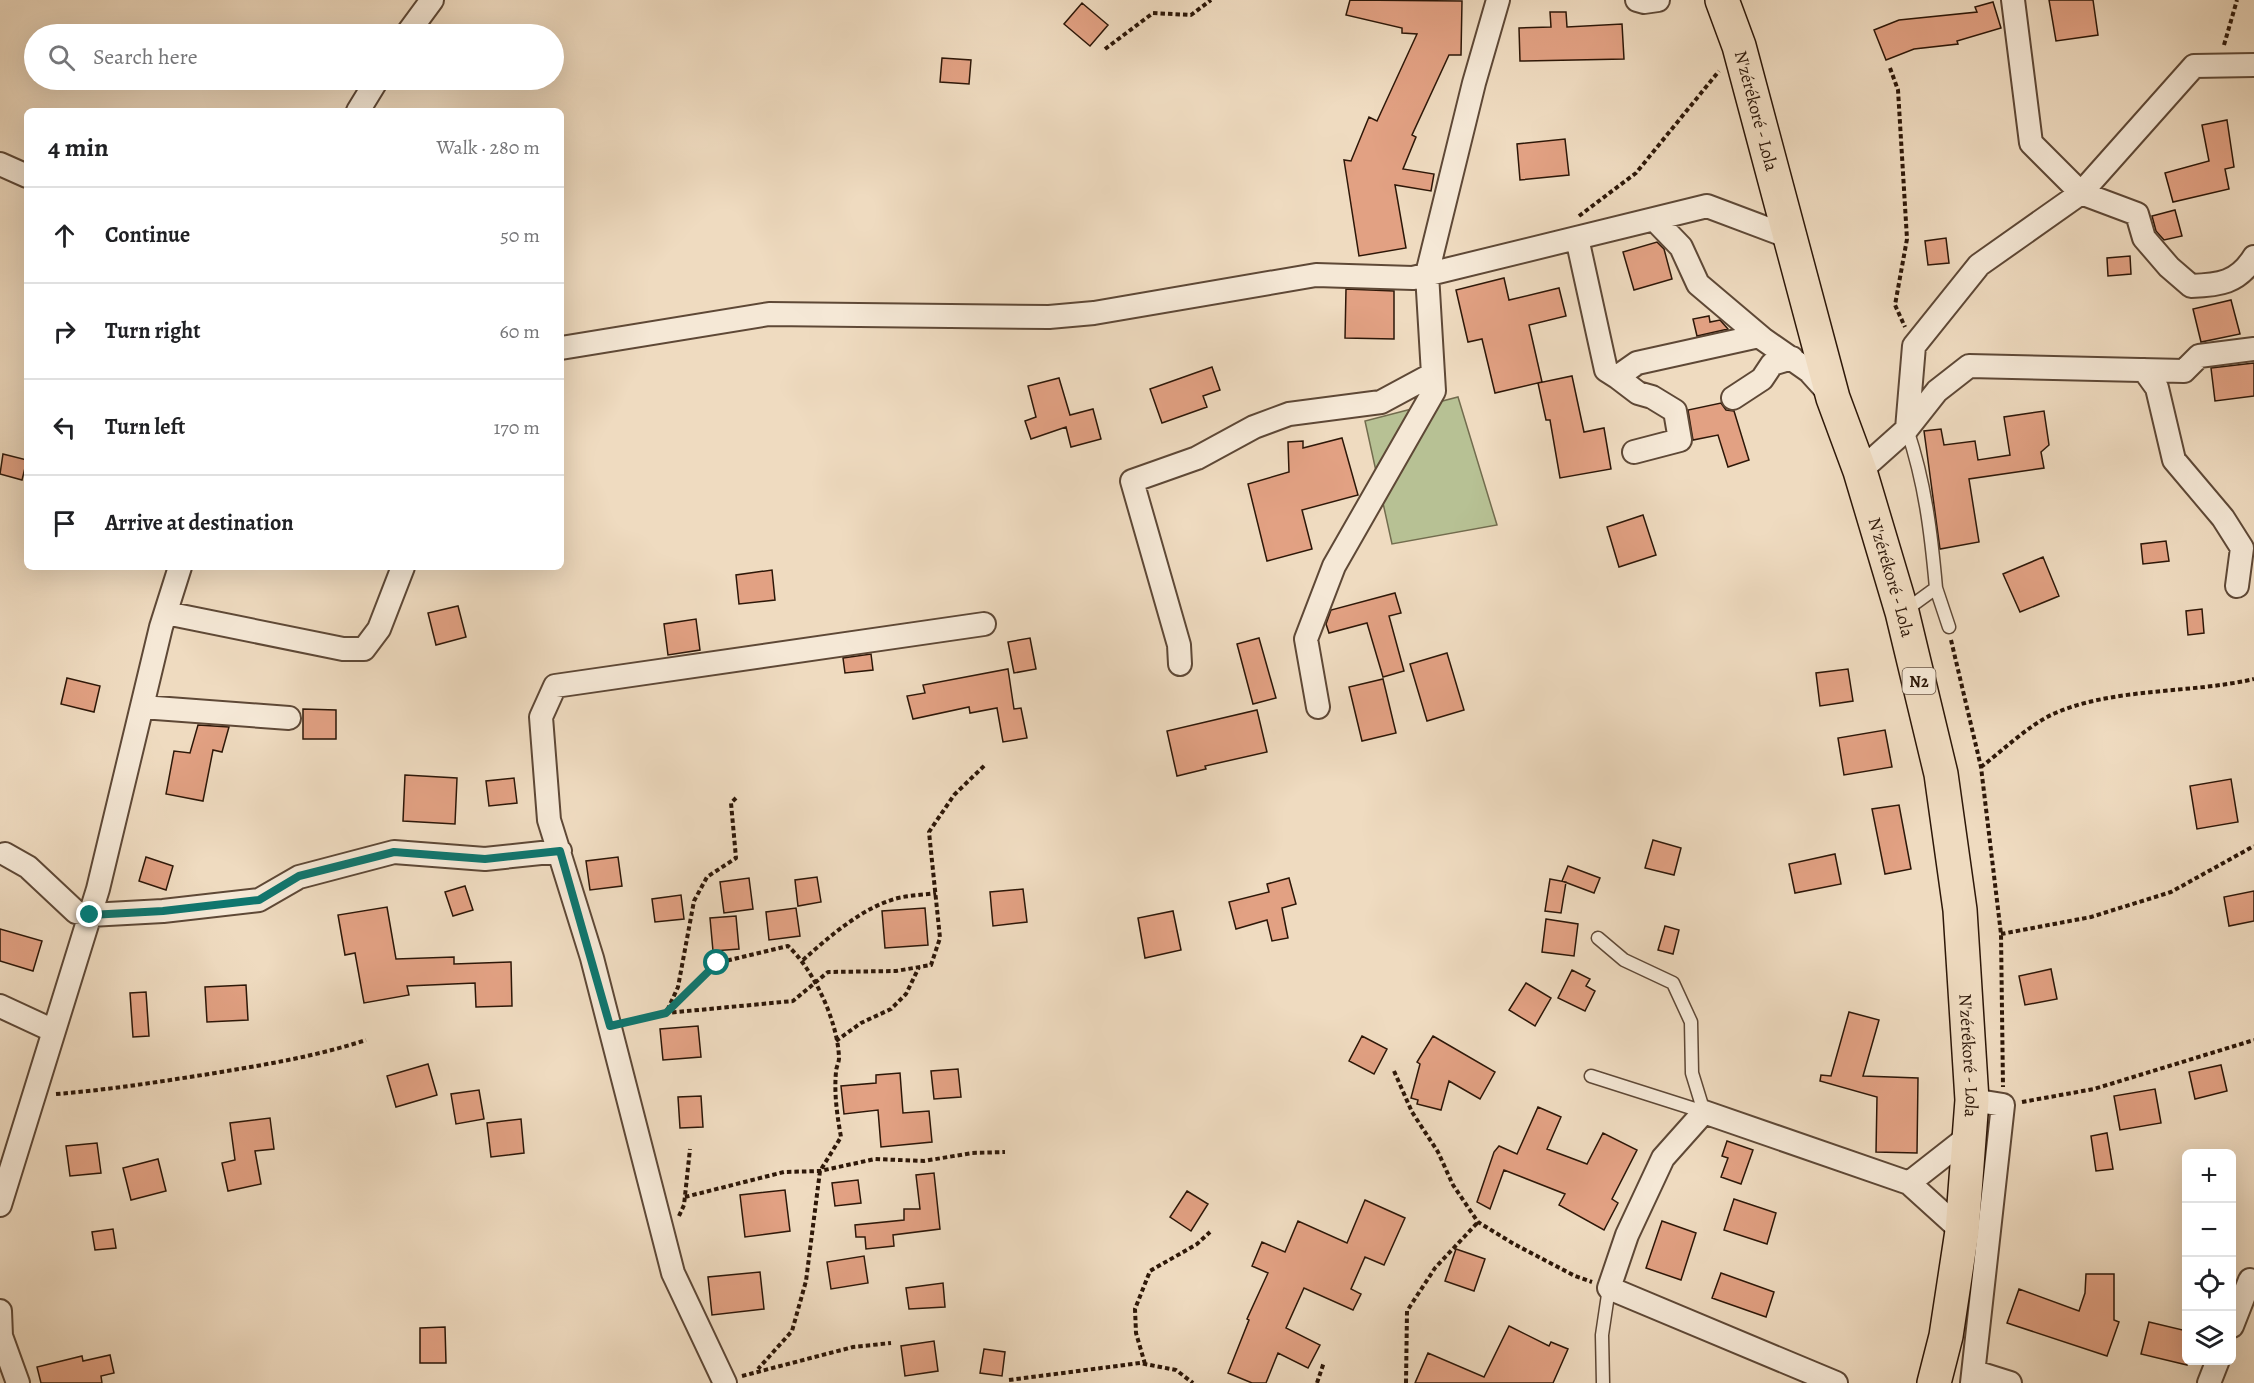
<!DOCTYPE html>
<html lang="en">
<head>
<meta charset="utf-8">
<style>
  body { margin:0; font-family:Alegreya,serif; background:#f6f6f6; color:#202124 }
  .controls { position:absolute; right:18px; bottom:18px; display:grid; overflow:hidden; border-radius:9px; box-shadow:0 6px 24px #0002 }
  .controls button { width:54px; height:54px; display:grid; place-items:center; padding:0; border:0; border-bottom:2px solid #e0e0e0; background:#fff; color:#202124; font:30px sans-serif }
  .stop { position:absolute; width:18px; height:18px; margin:-14px; border:4px solid #0f766e; border-radius:50%; background:#fff }
  .stop.end { background:#0f766e; border-color:#fff; box-shadow:0 2px 6px #0008 }
  .list { margin:0; padding:0; list-style:none }
  h2 { display:flex; justify-content:space-between; align-items:center; height:78px; margin:0; padding:0 24px; font-size:26px }
  h2 small { font-size:20px; font-weight:400; color:#757577 }
  .list li { display:grid; grid-template-columns:39px 1fr auto; gap:18px; align-items:center; box-sizing:border-box; height:96px; padding:0 24px; border-top:2px solid #e0e0e0 }
  .list b { display:block; font-size:22px; white-space:nowrap }
  .list em { font-size:20px; font-style:normal; color:#757577 }
  .icon { flex:none; width:33px; height:33px; fill:none; stroke:currentColor; stroke-width:2; stroke-linecap:round; stroke-linejoin:round }
  .map { position:relative; flex:none; width:2254px; height:1383px; overflow:hidden }
  .search { position:absolute; background:#fff; box-shadow:0 6px 24px #0002; left:24px; top:24px; width:540px; height:66px; display:flex; align-items:center; gap:15px; box-sizing:border-box; padding:0 21px; border-radius:33px; color:#757577; font-size:22px }
  .panel { position:absolute; background:#fff; box-shadow:0 6px 24px #0002; left:24px; top:108px; width:540px; height:462px; border-radius:9px }
  .map>svg:first-child { display:block }
  .green { fill:#b7c194; stroke:#726c4e; stroke-width:1.5 }
  .building { fill:#e2a183; stroke:#2d1708; stroke-width:1.5 }
  .lines { fill:none; stroke-linecap:round; stroke-linejoin:round }
  .lane-casing { stroke:#5e4836; stroke-width:15 }
  .street-casing { stroke:#5e4836; stroke-width:26 }
  .highway-casing { stroke:#2d1708; stroke-width:36 }
  .path { stroke:#2d1708; stroke-width:4; stroke-dasharray:4.5 3; stroke-linecap:butt }
  .lane { stroke:#f5e8d6; stroke-width:12 }
  .street { stroke:#f5e8d6; stroke-width:22 }
  .highway { stroke:#efdbc0; stroke-width:33 }
  .route { stroke:#0f766e; stroke-width:8 }
  .labels { text-anchor:middle; stroke-width:5; stroke-linejoin:round; paint-order:stroke }
  .shield { fill:#f5e8d6; stroke:#695646; stroke-width:1.5 }
  .shield-label { font-size:16px; font-weight:bold; fill:#2d1708 }
  .street-label { font-size:18px; fill:#2d1708; stroke:#f5e8d6 }
</style>
</head>
<body>
<div class="map">
<svg width="2254" height="1383" viewBox="0 0 2254 1383">
  <rect width="100%" height="100%" fill="#efdbc0"/>
  <filter id="stains"><feTurbulence type="fractalNoise" baseFrequency=".00333" numOctaves="4"/><feColorMatrix values="0 0 0 0 .2 0 0 0 0 .09 0 0 0 0 .02 0 0 0 .5 -.17"/></filter>
  <radialGradient id="worn" r=".72"><stop offset=".6" stop-color="#630" stop-opacity="0"/><stop offset="1" stop-color="#630" stop-opacity=".3"/></radialGradient>
  <path class="green" d="M1458,397L1497,525L1392,544L1365,421Z"/>
  <path class="building" d="M1350,0L1462,1L1461,55H1449L1412,135L1416,137L1403,169L1434,174L1431,191L1395,185L1406,248L1359,256L1344,160L1351,161L1369,117L1377,121L1417,34L1402,33V28L1346,15Z
    M2049,0H2093L2098,35L2056,41Z
    M1993,2L2001,28L1957,41L1958,44L1914,49L1886,60L1874,30L1899,20L1977,12L1975,7Z
    M1082,3L1108,25L1090,46L1064,24Z
    M1550,12H1566L1567,27L1622,24L1624,59L1520,61L1519,28L1551,27Z
    M942,58L971,60L969,84L940,82Z
    M2227,120L2234,167L2225,169L2229,189L2173,202L2165,173L2209,161L2202,125Z
    M1565,139L1569,175L1520,180L1517,144Z
    M2175,210L2182,236L2164,240L2156,231L2152,216Z
    M1946,238L1949,263L1928,265L1925,241Z
    M1657,242L1664,249L1672,279L1634,290L1623,252Z
    M2130,256L2131,274L2108,276L2107,258Z
    M1504,278L1509,300L1559,288L1566,316L1529,325L1542,382L1495,393L1482,339L1468,342L1456,290Z
    M1346,289L1394,291V339L1345,338Z
    M2231,300L2240,334L2201,342L2193,309Z
    M1709,316L1710,322L1720,320L1728,329L1697,336L1693,319Z
    M2254,363V396L2215,401L2211,368Z
    M1212,367L1220,390L1203,396L1207,407L1162,423L1150,389Z
    M1572,376L1584,432L1604,428L1611,469L1560,478L1550,420H1546L1538,383Z
    M1059,378L1070,415L1093,409L1101,439L1071,447L1066,427L1031,439L1025,421L1036,417L1028,386Z
    M1721,403L1726,410L1734,411L1749,460L1728,467L1718,435L1693,440L1688,410Z
    M2044,411L2049,445L2041,452L2044,468L1969,479L1979,542L1940,549L1924,431L1941,429L1944,445L1975,441L1978,460L2010,455L2004,417Z
    M1342,438L1358,495L1302,510L1312,549L1267,561L1248,484L1289,472L1288,442L1303,441V448Z
    M3,454L27,460L22,480L0,474Z
    M1643,515L1656,555L1619,567L1607,527Z
    M2166,541L2169,561L2143,564L2141,544Z
    M2043,557L2059,596L2020,612L2003,574Z
    M772,570L775,600L739,604L736,575Z
    M1395,593L1401,613L1389,616L1404,671L1383,677L1367,623L1329,633L1326,624L1331,610Z
    M458,606L466,637L436,645L428,613Z
    M2202,609L2204,633L2188,635L2186,611Z
    M696,619L700,650L668,655L664,624Z
    M1030,638L1036,669L1014,673L1008,642Z
    M1259,638L1276,698L1253,704L1237,644Z
    M1447,653L1464,710L1427,721L1410,664Z
    M871,654L873,670L845,673L843,658Z
    M1008,669L1014,709L1021,708L1027,738L1003,742L997,708L970,713L969,707L913,719L907,696L925,693L923,685Z
    M1848,669L1853,701L1820,706L1816,673Z
    M67,678L100,686L94,712L61,704Z
    M1383,679L1396,733L1362,741L1349,687Z
    M303,709L336,710V739H303Z
    M1257,710L1267,752L1205,766L1206,769L1177,776L1167,731Z
    M198,725L229,727L222,752L213,750L203,801L166,794L174,751L190,753Z
    M1885,730L1892,767L1844,775L1838,738Z
    M405,775L457,778L455,824L403,821Z
    M514,778L517,803L489,806L486,781Z
    M2231,779L2238,822L2197,829L2190,786Z
    M1899,805L1911,869L1885,874L1872,809Z
    M1653,840L1681,848L1674,875L1645,868Z
    M1835,854L1841,884L1795,893L1789,864Z
    M146,857L173,866L166,890L139,881Z
    M618,857L622,886L590,890L586,861Z
    M1568,866L1600,878L1594,893L1562,881Z
    M817,877L821,902L798,906L795,880Z
    M749,878L753,909L724,913L720,882Z
    M1289,878L1296,904L1282,908L1288,938L1272,941L1267,920L1236,929L1229,902L1269,892L1267,884Z
    M1550,879L1566,882L1561,913L1545,911Z
    M465,886L473,910L453,916L445,892Z
    M1023,889L1027,922L993,926L990,892Z
    M2254,891V921L2229,926L2224,897Z
    M681,895L684,919L655,922L652,899Z
    M387,907L396,959L454,957V964L511,962L512,1006L476,1007L475,983L407,986L409,995L364,1003L355,953L345,955L338,915Z
    M796,908L800,936L769,940L766,912Z
    M925,908L928,945L885,948L882,911Z
    M1173,911L1181,950L1145,958L1138,918Z
    M736,916L739,949L713,951L710,918Z
    M1546,919L1578,924L1574,956L1542,952Z
    M1665,926L1679,930L1673,954L1658,950Z
    M0,929L42,941L33,971L0,961Z
    M2051,969L2057,999L2025,1005L2019,976Z
    M1572,970L1590,979L1586,986L1595,991L1585,1011L1558,998Z
    M1526,983L1551,998L1535,1026L1509,1010Z
    M246,985L248,1020L207,1022L205,987Z
    M146,992L149,1036L133,1037L130,993Z
    M1849,1012L1879,1020L1863,1076L1918,1078L1917,1153L1876,1152L1877,1097L1820,1081L1821,1075L1831,1076Z
    M698,1026L701,1057L663,1060L660,1029Z
    M1362,1036L1387,1049L1374,1074L1349,1061Z
    M1433,1036L1495,1072L1480,1099L1449,1081L1441,1110L1417,1104L1418,1100L1411,1098L1420,1064L1417,1062Z
    M428,1064L437,1095L396,1107L387,1076Z
    M2221,1065L2227,1091L2195,1099L2189,1072Z
    M958,1069L961,1097L934,1099L931,1071Z
    M900,1073L903,1113L929,1111L932,1142L881,1147L878,1110L844,1114L841,1086L876,1083V1075Z
    M2155,1089L2161,1123L2120,1130L2114,1096Z
    M479,1090L484,1119L456,1124L451,1094Z
    M701,1096L703,1127L680,1128L678,1097Z
    M1538,1107L1561,1117L1547,1149L1587,1164L1603,1133L1637,1150L1612,1199L1618,1203L1604,1230L1559,1205L1565,1194L1504,1170L1490,1209L1477,1202L1494,1152L1499,1146L1517,1154Z
    M270,1118L274,1149L255,1151L261,1184L228,1191L222,1163L235,1160L230,1123Z
    M521,1119L524,1153L491,1157L487,1123Z
    M2107,1133L2113,1169L2096,1171L2091,1136Z
    M1727,1141L1753,1150L1741,1184L1721,1177L1728,1158L1722,1156Z
    M97,1143L101,1173L70,1176L66,1146Z
    M158,1159L166,1191L131,1200L123,1168Z
    M934,1173L940,1229L893,1235L894,1246L866,1249L865,1237H856L855,1225L904,1220V1209H920L916,1175Z
    M858,1180L861,1203L835,1206L832,1183Z
    M785,1190L790,1231L745,1237L740,1195Z
    M1187,1191L1208,1204L1191,1231L1170,1217Z
    M1734,1199L1776,1213L1767,1244L1724,1230Z
    M1365,1200L1405,1218L1384,1265L1365,1257L1351,1289L1361,1294L1353,1310L1304,1288L1286,1328L1320,1345L1308,1368L1278,1353L1266,1383H1252L1228,1373L1249,1320L1247,1319L1268,1273L1252,1266L1262,1242L1285,1252L1298,1221L1347,1243Z
    M1662,1221L1696,1233L1681,1280L1646,1268Z
    M113,1229L116,1248L95,1250L92,1232Z
    M1456,1249L1485,1259L1474,1291L1445,1281Z
    M864,1256L868,1283L831,1289L827,1262Z
    M760,1272L764,1309L712,1315L708,1277Z
    M1721,1273L1774,1292L1766,1317L1712,1298Z
    M2086,1274H2114V1320L2119,1322L2107,1356L2007,1323L2019,1289L2079,1311L2085,1293Z
    M943,1283L945,1307L909,1309L906,1288Z
    M2149,1322L2187,1331V1365L2141,1354Z
    M1509,1326L1549,1346L1551,1342L1568,1349L1553,1383H1415L1428,1353L1484,1377Z
    M445,1327L446,1363H420V1328Z
    M934,1341L938,1371L905,1376L901,1346Z
    M984,1349L1005,1352L1002,1376L980,1373Z
    M110,1355L114,1373L101,1376L102,1383H41L37,1367L82,1356L83,1361Z"/>
  <g class="lines">
    <defs>
      <path id="lane" d="M1936,588L1949,627
        M1903,612L1936,588C1931,532 1925,483 1907,429
        M1591,1076L1704,1112L1692,1073L1691,1022L1673,983L1624,960L1598,938
        M1603,1383L1602,1335L1609,1288"/>
      <path id="street" d="M1637,0L1644,2L1658,0
        M2013,0L2031,143L2081,193L2137,214L2144,238L2169,267L2191,286C2219,285 2238,283 2254,257
        M407,34L432,0
        M358,111L377,80
        M0,164L27,176
        M1654,219L1681,247L1698,284L1763,339L1809,371L1828,392
        M1577,238L1606,370L1617,377
        M561,348L769,314L1049,317L1094,313L1316,275L1413,278L1707,206L1792,238
        M2144,370L2157,388L2174,460L2223,518L2242,548L2237,586
        M1733,398L1762,379L1772,364L1792,358
        M1907,429L1937,391L1969,366L2184,371L2199,356L2254,349
        M1634,452L1680,440L1675,411L1652,397L1638,393L1617,377L1637,363L1759,336
        M1860,471L1907,429L1914,346L1979,265L2081,193L2194,66L2254,65
        M166,613L343,649H364L379,629L403,567
        M1180,664L1179,645L1132,481L1197,458L1254,427L1289,414L1381,402L1433,374
        M142,707L289,718
        M1318,707L1306,639L1334,566L1434,391L1427,274L1474,83L1498,0
        M5,854L28,867L76,912L90,915L163,911L259,900L299,877L394,852L485,859L560,851
        M0,1006L54,1031
        M1909,1183L1969,1136
        M0,1205L98,889L161,627L180,567
        M0,1311L1,1336L18,1383
        M2232,1326L2250,1280
        M1975,1372L2010,1383
        M725,1383L673,1273L592,958L549,820L541,717L555,686L984,624
        M1836,1383L1609,1288L1627,1235L1663,1158L1704,1112L1909,1183L1962,1231
        M1972,1383L2003,1105L1972,1100
        M2209,1383L2218,1360"/>
      <g id="highway">
        <path id="s1" d="M1722,0L1739,46L1833,398L1860,471L1902,612L1941,774L1960,910L1972,1100L1962,1231L1946,1336L1934,1383"/>
      </g>
    </defs>
    <use href="#lane" class="lane-casing"/>
    <use href="#street" class="street-casing"/>
    <use href="#highway" class="highway-casing"/>
    <path class="path" d="M2224,45L2237,0
      M1105,49L1153,13L1191,15L1211,0
      M1890,68L1898,90L1907,239L1895,305L1905,327
      M1579,216L1636,173L1719,71
      M1951,640L1981,767L2001,934L2003,1087
      M1981,767C2002,751 2028,726 2051,715C2111,687 2190,694 2254,679
      M736,798L731,803L736,858L707,877L694,901L678,987L666,1013L717,963L788,946C814,970 838,1022 839,1058C839,1063 836,1067 836,1072C834,1093 837,1115 841,1137L820,1171L806,1281L792,1331L758,1369
      M2001,934L2091,917L2171,892L2254,846
      M803,960C830,936 863,907 898,898C911,895 924,895 936,893
      M628,1021L656,1014L793,1001L828,972L896,971L931,965L940,938L929,832L954,795L986,764
      M836,1041L861,1023L891,1009L906,994L919,967
      M1394,1071L1412,1112L1438,1152L1453,1185L1478,1222L1514,1244L1575,1276L1592,1282
      M56,1094C107,1090 158,1082 209,1074C263,1065 314,1057 366,1040
      M2022,1102L2094,1089L2254,1040
      M685,1197L784,1172L820,1171L875,1159L924,1161L972,1153L1005,1152
      M679,1216L684,1205L690,1149
      M1145,1364L1136,1333L1135,1309L1150,1271L1197,1244L1210,1232
      M742,1376L853,1347L891,1343
      M1009,1380L1140,1363L1176,1370L1193,1383
      M1317,1383L1324,1362
      M1406,1383L1407,1311L1435,1268L1478,1222"/>
    <use href="#lane" class="lane"/>
    <use href="#street" class="street"/>
    <use href="#highway" class="highway"/>
  </g>
  <g class="lines">
    <path class="route" d="M90,915L163,911L259,900L299,876L394,852L485,859L560,851L610,1026L666,1013L717,963"/>
  </g>
  <g class="labels">
    <rect class="shield" x="1902.5" y="668" width="33" height="26" rx="4.5"/>
    <g class="shield-label">
      <text x="1919" y="687">N2</text>
    </g>
    <g class="street-label">
      <text dy="6" stroke="none"><textPath href="#s1" startOffset="116">N'zérékoré - Lola</textPath></text>
      <text dy="6" stroke="none"><textPath href="#s1" startOffset="602">N'zérékoré - Lola</textPath></text>
      <text dy="6" stroke="none"><textPath href="#s1" startOffset="1088">N'zérékoré - Lola</textPath></text>
    </g>
  </g>
  <rect width="100%" height="100%" filter="url(#stains)"/>
  <rect width="100%" height="100%" fill="url(#worn)"/>
</svg>
<div class="controls">
<button>+</button>
<button>−</button>
<button><svg class="icon" aria-label="locate" viewBox="0 0 24 24"><circle cx="12" cy="12" r="6"/><path d="M12 2v4M12 18v4M2 12h4M18 12h4"/></svg></button>
<button><svg class="icon" aria-label="layers" viewBox="0 0 24 24"><path d="M12 4l9 5-9 5-9-5zM3 14l9 5 9-5"/></svg></button>
</div>
<div class="stop" style="left:717px;top:963px"></div>
<div class="stop end" style="left:90px;top:915px"></div>
<div class="search"><svg class="icon" aria-label="search" viewBox="0 0 24 24"><circle cx="10" cy="10" r="6"/><path d="M15 15l6 6"/></svg>Search here</div>
<section class="panel">
<h2>4 min<small>Walk · 280 m</small></h2>
<ul class="list">
<li><svg class="icon" aria-label="ahead" viewBox="0 0 24 24"><path d="M12 20V5M6 11l6-6 6 6"/></svg><div><b>Continue</b></div><em>50 m</em></li>
<li><svg class="icon" aria-label="right" viewBox="0 0 24 24"><path d="M7 20v-9h11M14 6l5 5-5 5"/></svg><div><b>Turn right</b></div><em>60 m</em></li>
<li><svg class="icon" aria-label="left" viewBox="0 0 24 24"><path d="M17 20v-9H6M10 6l-5 5 5 5"/></svg><div><b>Turn left</b></div><em>170 m</em></li>
<li><svg class="icon" aria-label="arrive" viewBox="0 0 24 24"><path d="M6 21V4h12l-3 4 3 4H6"/></svg><div><b>Arrive at destination</b></div></li>
</ul>
</section>
</div>
</body>
</html>
